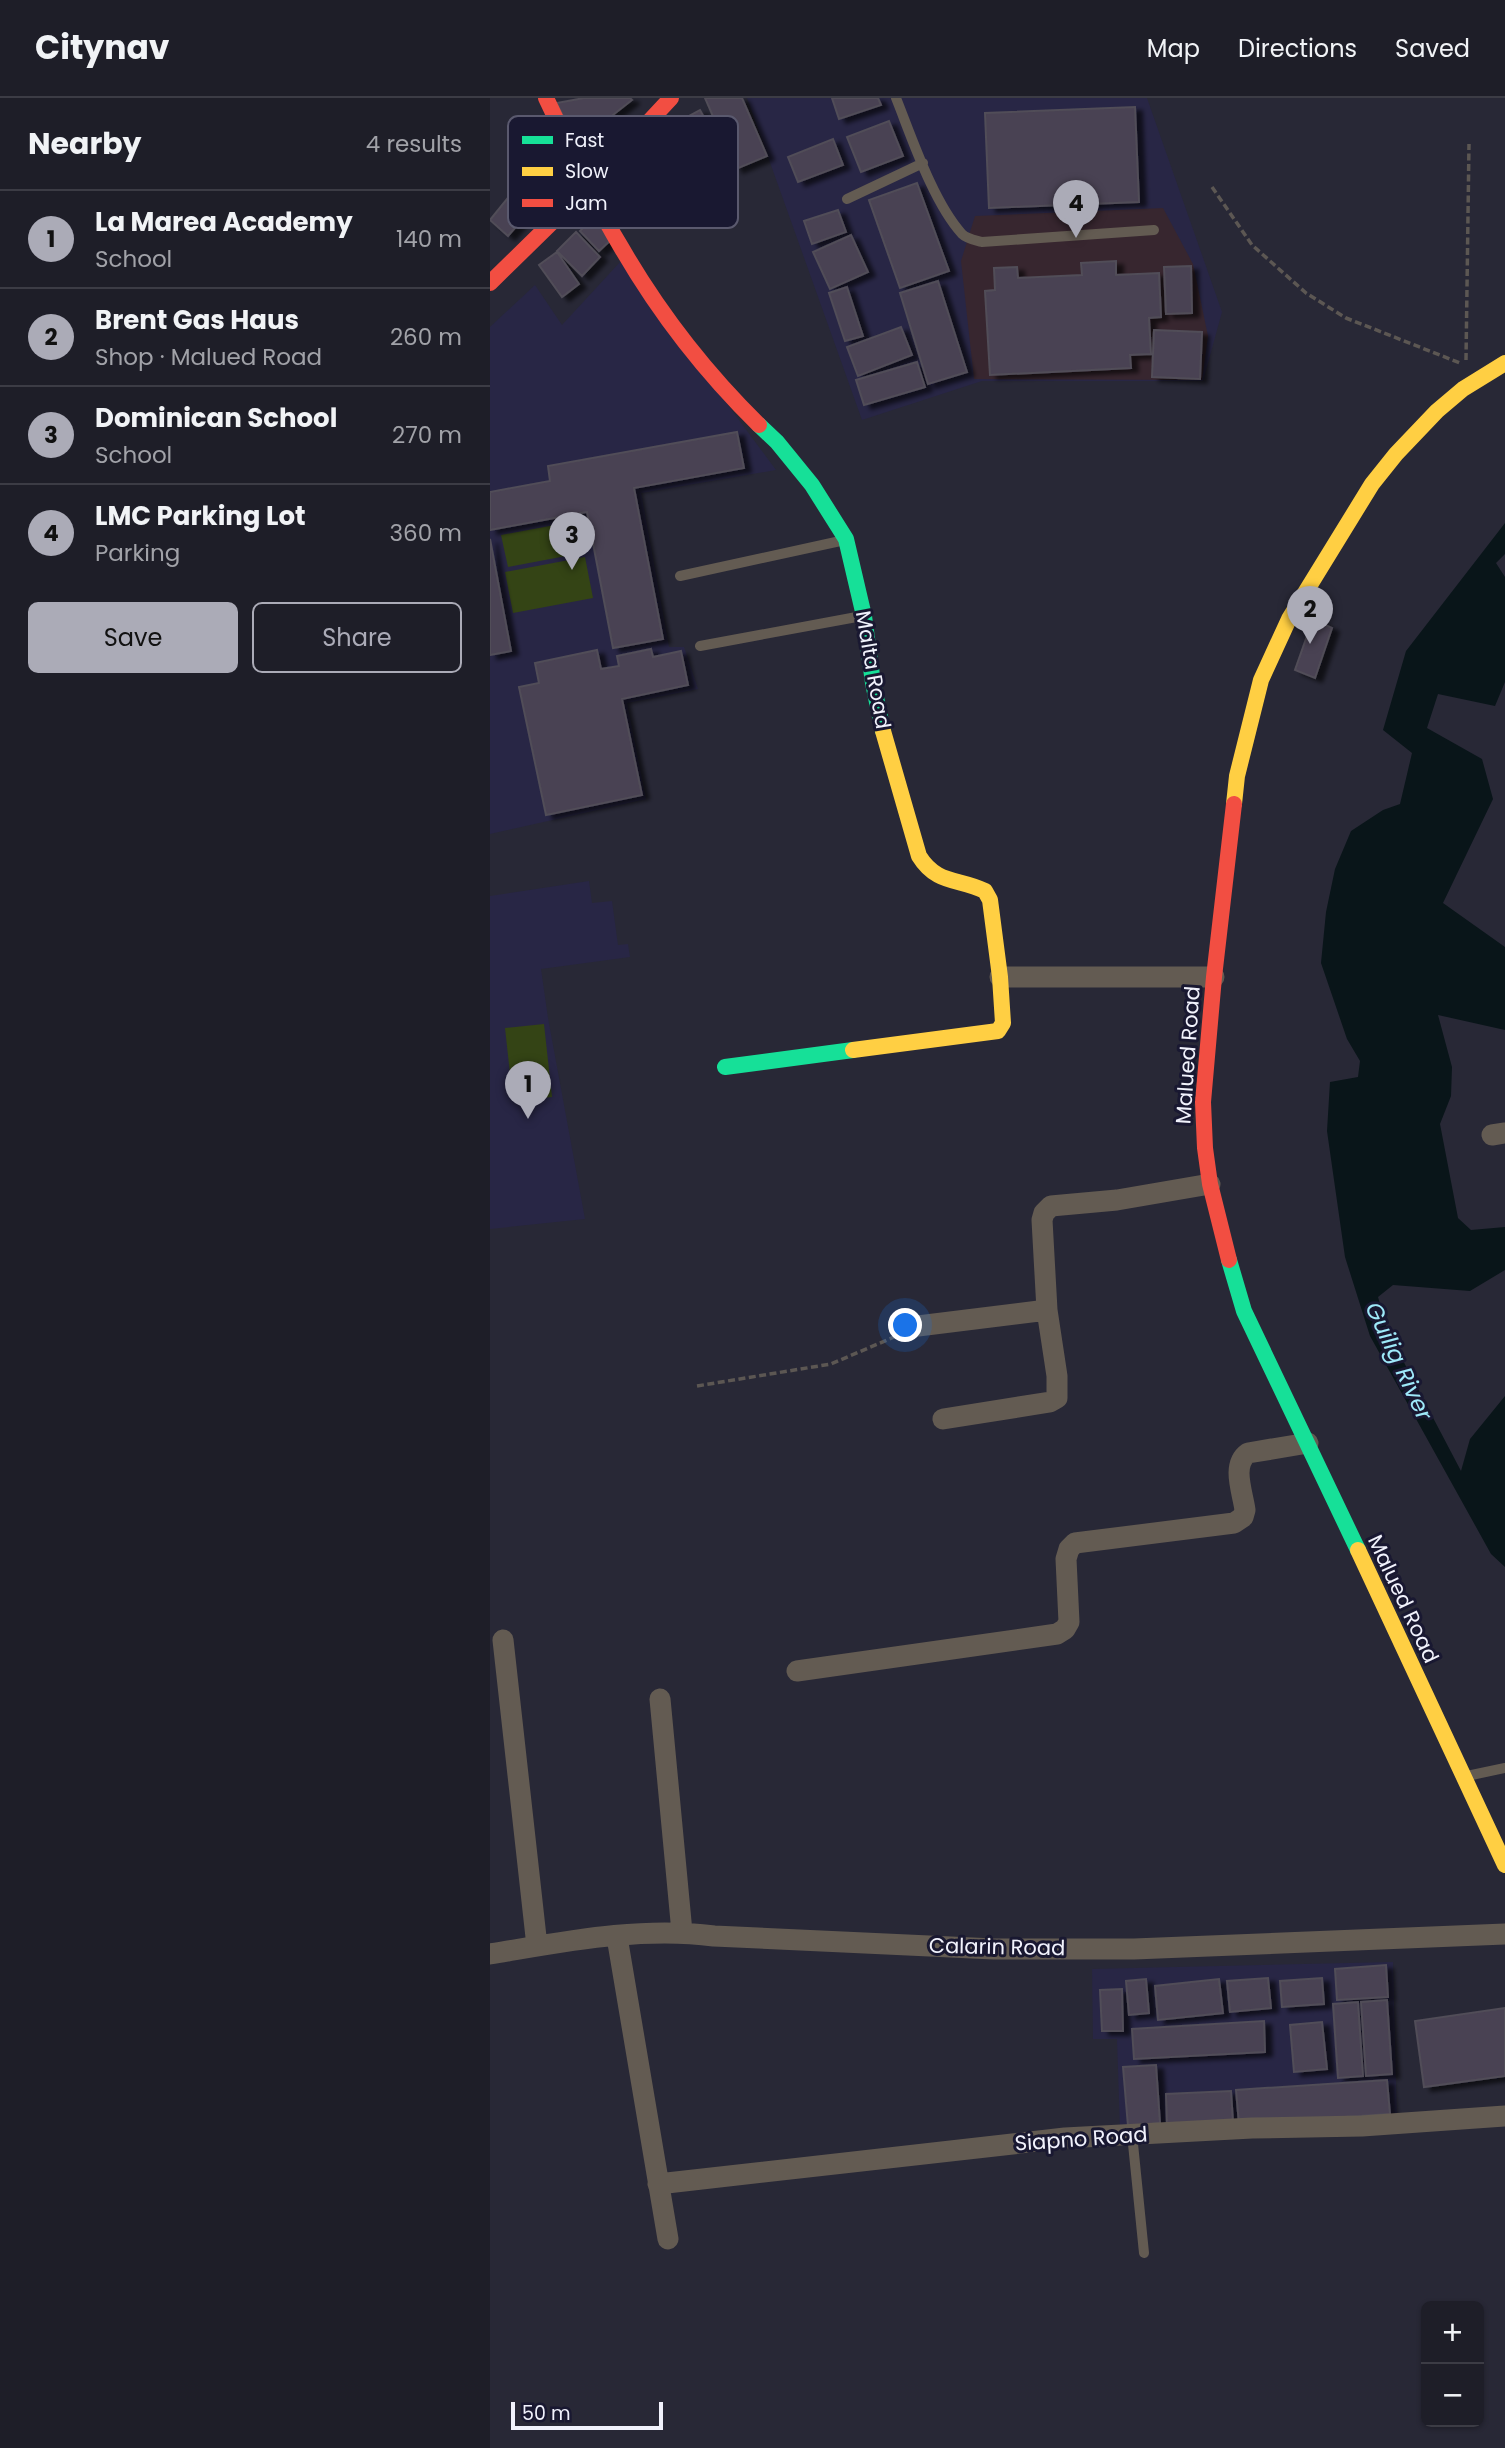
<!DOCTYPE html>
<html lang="en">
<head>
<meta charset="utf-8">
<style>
  body { margin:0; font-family:Poppins,sans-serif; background:#262730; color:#f1f3f6 }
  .controls { position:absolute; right:21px; bottom:21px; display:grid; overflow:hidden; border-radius:10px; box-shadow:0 2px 5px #0004 }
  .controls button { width:63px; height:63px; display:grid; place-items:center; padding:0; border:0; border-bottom:2px solid #3c3c45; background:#1e1e28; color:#f1f3f6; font:35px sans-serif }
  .scale { position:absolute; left:21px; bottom:18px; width:152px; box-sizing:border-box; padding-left:7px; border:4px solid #f1f2fc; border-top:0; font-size:19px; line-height:24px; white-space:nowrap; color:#f1f2fc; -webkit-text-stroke:5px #191831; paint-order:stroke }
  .you { position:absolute; left:416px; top:1228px; width:24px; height:24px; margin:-18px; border:5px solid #fff; border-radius:50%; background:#1a73e8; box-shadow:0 0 0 10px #1a73e833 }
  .badge { display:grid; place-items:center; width:46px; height:46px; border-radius:50%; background:#ababb7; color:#111; font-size:23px; font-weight:700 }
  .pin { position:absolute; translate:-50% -58px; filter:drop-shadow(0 2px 4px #0008) }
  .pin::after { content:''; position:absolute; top:37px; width:24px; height:21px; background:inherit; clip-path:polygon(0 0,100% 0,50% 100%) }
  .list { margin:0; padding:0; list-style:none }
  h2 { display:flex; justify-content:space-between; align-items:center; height:91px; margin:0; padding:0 28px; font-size:30px }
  h2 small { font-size:23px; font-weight:400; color:#a1a2a8 }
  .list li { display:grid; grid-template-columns:46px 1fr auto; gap:21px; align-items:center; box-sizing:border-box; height:98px; padding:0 28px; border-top:2px solid #3c3c45 }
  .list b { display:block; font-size:26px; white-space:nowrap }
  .list p { margin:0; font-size:23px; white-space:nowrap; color:#a1a2a8 }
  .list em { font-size:23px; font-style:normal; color:#a1a2a8 }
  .actions { display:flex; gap:14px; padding:21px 28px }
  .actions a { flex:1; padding:16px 0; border:2px solid #ababb7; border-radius:10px; text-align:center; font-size:24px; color:#ababb7 }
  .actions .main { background:#ababb7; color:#111 }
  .map { position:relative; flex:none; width:1015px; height:2350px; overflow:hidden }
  header { display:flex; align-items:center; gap:42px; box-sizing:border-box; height:98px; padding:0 35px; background:#1e1e28; border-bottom:2px solid #3c3c45 }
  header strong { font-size:33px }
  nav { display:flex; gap:38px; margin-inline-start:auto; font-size:24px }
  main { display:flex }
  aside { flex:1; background:#1e1e28 }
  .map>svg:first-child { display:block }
  .built { fill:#282645 }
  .medical { fill:#37262f }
  .green { fill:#344415 }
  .water { fill:#091519 }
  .building { fill:#4a4252; stroke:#514d58; stroke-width:2; filter:url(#shadow) }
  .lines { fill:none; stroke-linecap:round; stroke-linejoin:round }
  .path { stroke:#5c5753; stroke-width:3.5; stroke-dasharray:7 3.5; stroke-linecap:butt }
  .lane { stroke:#635b52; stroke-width:10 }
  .street { stroke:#635b52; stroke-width:21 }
  .fast { stroke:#16e098; stroke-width:16 }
  .slow { stroke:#ffcf43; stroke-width:16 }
  .jam { stroke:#f24e42; stroke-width:16 }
  .labels { text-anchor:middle; stroke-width:6; stroke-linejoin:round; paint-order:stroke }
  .street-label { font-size:21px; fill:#f1f2fc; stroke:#191831 }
  .water-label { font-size:23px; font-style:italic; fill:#9ee9f9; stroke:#191831 }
  .key { fill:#191831; stroke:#5a596e; stroke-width:2 }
  .key-label { font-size:19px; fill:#f1f2fc }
</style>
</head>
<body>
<header>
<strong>Citynav</strong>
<nav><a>Map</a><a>Directions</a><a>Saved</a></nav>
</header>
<main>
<aside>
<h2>Nearby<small>4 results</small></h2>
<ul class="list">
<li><span class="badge">1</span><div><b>La Marea Academy</b><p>School</p></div><em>140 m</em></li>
<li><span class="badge">2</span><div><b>Brent Gas Haus</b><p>Shop · Malued Road</p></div><em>260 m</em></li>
<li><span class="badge">3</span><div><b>Dominican School</b><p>School</p></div><em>270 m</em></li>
<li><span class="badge">4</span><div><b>LMC Parking Lot</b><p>Parking</p></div><em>360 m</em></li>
</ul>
<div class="actions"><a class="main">Save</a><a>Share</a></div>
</aside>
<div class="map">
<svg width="1015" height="2350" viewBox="0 0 1015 2350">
  <defs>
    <filter id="shadow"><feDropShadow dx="7" dy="4" stdDeviation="2" flood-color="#0009"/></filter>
  </defs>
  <rect width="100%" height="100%" fill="#282836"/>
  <path class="built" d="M257,0H657L732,214L713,283H492L372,322Z
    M131,163L286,372L151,395L179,549H194L208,591L137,605L156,701L0,736V229L45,187L72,227Z
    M99,783L102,805L122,803L128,847L138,846L140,859L51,871L58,920L95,1121L0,1131V798Z
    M903,1864L907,2025L630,2032L627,1941H603L602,1871Z"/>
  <path class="medical" d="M673,110L703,166L718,238L712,282L484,281L471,163L485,118Z"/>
  <path class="green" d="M70,426L76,458L18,469L11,437Z
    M95,459L103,500L23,515L15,474Z
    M54,926L62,999L23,1003L15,930Z"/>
  <path class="water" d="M1015,425V456L1006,465L1015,479V584L1005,608L948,596L937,630L992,661L1003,701L953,805L1015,849V932L948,917L962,969L961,998L950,1026L968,1120L981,1132L1015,1129V1172L980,1193L903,1187L888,1199L898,1234L971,1373L980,1341L1015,1298V1469L1001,1456L880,1238L855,1159L837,1033L840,984L868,979L870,963L857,941L831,865L836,814L845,771L861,733L893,712L910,706L922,655L893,632L916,553Z"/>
  <path class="building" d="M94,0H140L142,2L86,46L67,5Z
    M215,0H252L277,58L246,71Z
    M342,0H388L391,7L349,21Z
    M645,9L649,104L499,110L495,15Z
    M210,12L237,62L198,83L171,33Z
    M399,23L413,58L371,74L357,39Z
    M343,41L353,67L308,84L298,59Z
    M427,85L459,173L410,190L379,102Z
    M17,101L35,118L18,138L0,122Z
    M348,112L356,134L322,146L314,123Z
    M103,120L123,140L109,153L90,133Z
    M86,134L110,159L92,178L67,153Z
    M361,137L378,174L340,191L323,154Z
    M67,154L89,186L72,199L49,167Z
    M626,163V177L669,175L671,219L659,220L661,256L640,257L641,270L500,277L495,193L505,192L504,170L527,169L528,180L592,177L591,165Z
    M701,168L702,215L676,216L674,169Z
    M448,183L477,274L438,286L410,195Z
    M357,189L373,238L355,243L339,195Z
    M411,229L422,257L368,278L357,249Z
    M664,232L712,234L710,281L662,279Z
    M427,264L435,289L374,307L366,282Z
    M247,334L254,370L144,390L173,541L123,550L97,414L0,432V394L60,383L58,368Z
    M0,441L21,553L0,557Z
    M823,521L842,530L825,580L805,572Z
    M161,551L163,559L191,553L198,587L132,601L152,697L56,717L29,589L49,585L45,565L107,552L111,571L129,568L127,558Z
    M896,1867L898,1899L847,1902L845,1871Z
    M778,1880L781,1910L740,1914L737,1883Z
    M832,1880L834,1906L792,1909L790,1883Z
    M656,1881L659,1915L639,1917L636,1883Z
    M729,1881L733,1915L668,1922L665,1888Z
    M632,1891L633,1933H612L610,1892Z
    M897,1902L902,1976L876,1978L871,1904Z
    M868,1904L873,1978L848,1980L843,1906Z
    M1015,1910V1978L934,1989L925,1923Z
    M774,1923L775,1954L644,1961L642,1931Z
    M832,1924L837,1971L804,1974L800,1927Z
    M666,1967L670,2025L638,2028L633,1969Z
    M897,1982L900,2016L749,2026L746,1992Z
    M741,1993L743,2024L677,2027L676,1996Z"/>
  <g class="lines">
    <path class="path" d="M722,89L762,147L816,195L856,220L970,265
      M976,262L979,46
      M207,1288L341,1266L411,1236"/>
    <path class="lane" d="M406,0C422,40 443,104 472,136C477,141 485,142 492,144L664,132
      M357,101L433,65
      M190,478L355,442
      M210,548L372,518
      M977,1678L1015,1670
      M642,2036L654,2155"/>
    <path class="street" d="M510,879H724
      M1002,1037L1015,1035
      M428,1228L557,1212
      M453,1321L560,1304L567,1300V1278L557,1212L552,1122L554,1115L561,1108L627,1102L720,1086
      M13,1542L47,1848
      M307,1573L567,1536L575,1531L579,1524L576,1461L579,1451L585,1445L744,1425L753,1419L755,1412C753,1395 741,1367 758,1355L818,1345
      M170,1601L192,1834
      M127,1839L178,2141
      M0,1856C73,1844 150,1828 224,1838L504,1851H644L1015,1836
      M168,2086L575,2040L762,2030L872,2028L1015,2018"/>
    <path class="fast" d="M269,327L287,344L322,387L356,441L374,518L383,585L393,633
      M235,969L363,952
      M739,1162L754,1213L868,1452"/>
    <path class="slow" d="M744,706L747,678L771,582L799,521L882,386L906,356L947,313L973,291L1015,265
      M363,952L508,933L513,925L510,879L500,802L495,793C469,780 447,787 429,758L393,633
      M868,1452L1015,1767"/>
    <path class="jam" d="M56,0C80,50 102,101 131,149C168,213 216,275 269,327
      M0,185L98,89L181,0
      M739,1162L720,1086L715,1050L713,1004L724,879L744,706"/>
  </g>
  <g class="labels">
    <g class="street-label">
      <text transform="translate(383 572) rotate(80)" y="7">Malta Road</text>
      <text transform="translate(698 957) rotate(-86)" y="7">Malued Road</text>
      <text transform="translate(913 1501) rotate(65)" y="7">Malued Road</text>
      <text transform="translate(507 1849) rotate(1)" y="7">Calarin Road</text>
      <text transform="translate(591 2041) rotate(-4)" y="7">Siapno Road</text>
    </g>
    <g class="water-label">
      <text transform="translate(909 1263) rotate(65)" y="8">Guilig River</text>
    </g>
  </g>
  <rect x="18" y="18" width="230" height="112" rx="10" class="key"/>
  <rect x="32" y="38" width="31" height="8" fill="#16e098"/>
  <rect x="32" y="69" width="31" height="9" fill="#ffcf43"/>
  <rect x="32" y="101" width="31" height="8" fill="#f24e42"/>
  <g class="key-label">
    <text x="75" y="49">Fast</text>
    <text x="75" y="80">Slow</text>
    <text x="75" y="112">Jam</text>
  </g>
</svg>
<div class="controls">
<button>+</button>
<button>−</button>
</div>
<div class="scale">50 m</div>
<div class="you"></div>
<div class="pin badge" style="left:38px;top:1021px">1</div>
<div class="pin badge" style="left:820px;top:546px">2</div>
<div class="pin badge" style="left:82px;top:472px">3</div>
<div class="pin badge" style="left:586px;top:140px">4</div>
</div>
</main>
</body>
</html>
